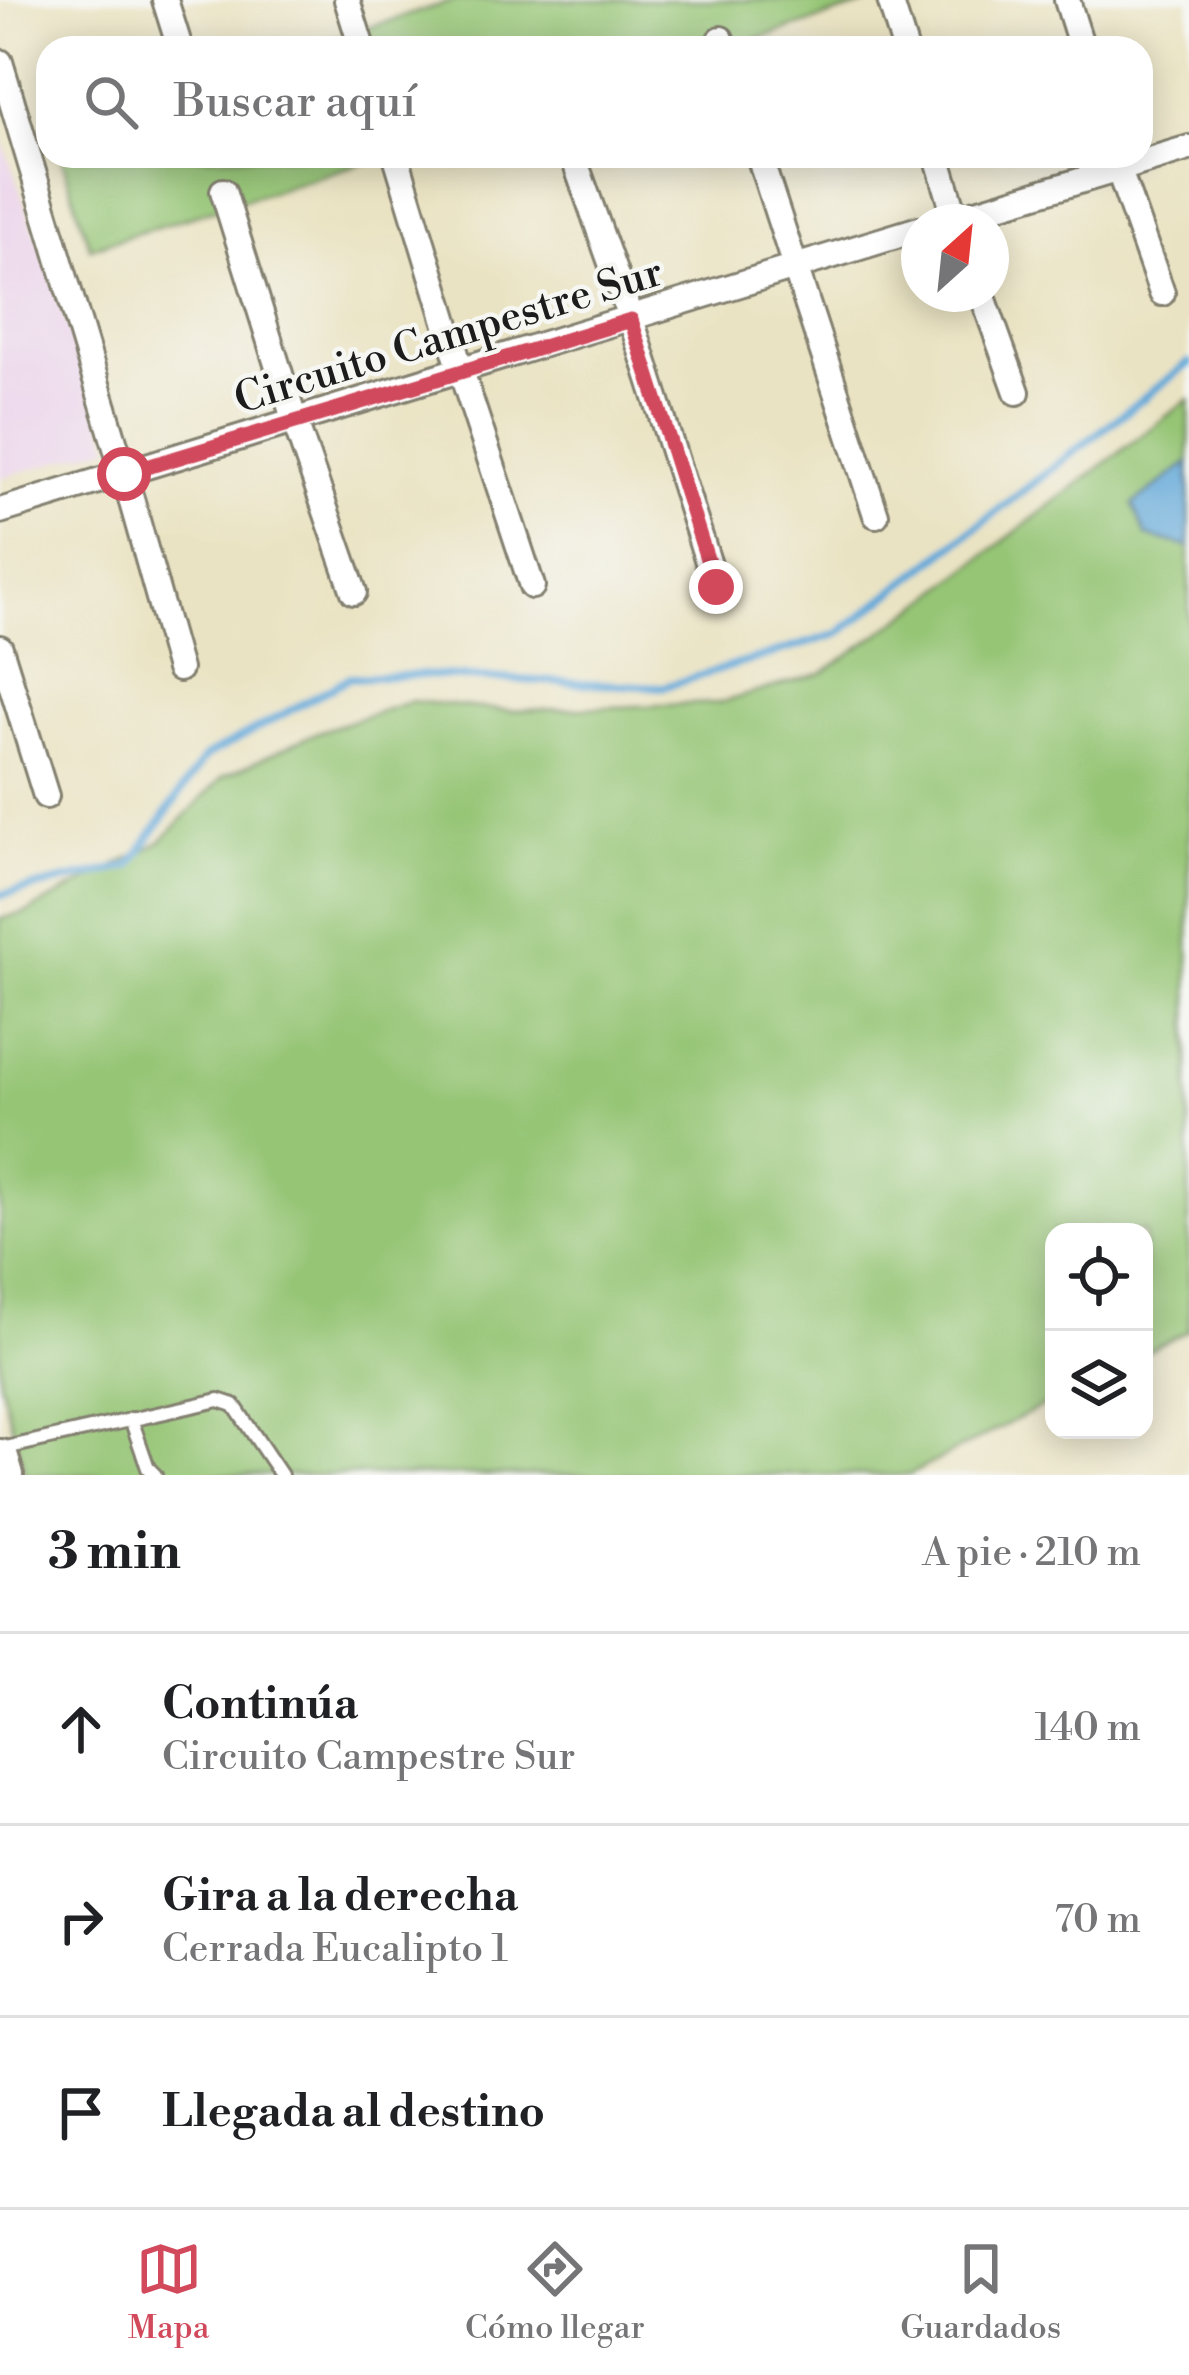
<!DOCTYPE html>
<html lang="es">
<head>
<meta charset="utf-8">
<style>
  body { margin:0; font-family:"Libre Bodoni",serif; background:#f6f6f6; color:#202124 }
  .controls { position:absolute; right:36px; bottom:36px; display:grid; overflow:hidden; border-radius:24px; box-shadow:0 6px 30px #0003 }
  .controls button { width:108px; height:108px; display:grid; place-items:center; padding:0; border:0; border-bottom:3px solid #e0e0e0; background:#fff; color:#202124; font:60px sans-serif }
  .compass { position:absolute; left:901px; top:204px; width:108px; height:108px; border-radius:50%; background:#fff; box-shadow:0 6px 30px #0003; rotate:27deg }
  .stop { position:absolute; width:36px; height:36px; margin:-27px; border:9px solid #d1495b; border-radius:50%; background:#fff }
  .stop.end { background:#d1495b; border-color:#fff; box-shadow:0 3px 12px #0008 }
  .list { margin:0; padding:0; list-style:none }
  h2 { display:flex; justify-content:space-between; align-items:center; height:156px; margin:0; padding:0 48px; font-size:51px }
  h2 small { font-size:39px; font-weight:400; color:#757577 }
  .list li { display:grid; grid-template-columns:78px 1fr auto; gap:36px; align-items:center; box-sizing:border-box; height:192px; padding:0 48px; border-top:3px solid #e0e0e0 }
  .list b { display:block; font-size:45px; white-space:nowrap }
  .list p { margin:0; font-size:39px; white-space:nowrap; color:#757577 }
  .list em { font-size:39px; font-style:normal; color:#757577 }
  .icon { flex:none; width:66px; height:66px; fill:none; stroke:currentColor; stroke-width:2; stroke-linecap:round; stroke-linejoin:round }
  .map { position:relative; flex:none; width:1189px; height:1475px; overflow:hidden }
  .search { position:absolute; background:#fff; box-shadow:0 6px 30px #0003; left:36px; right:36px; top:36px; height:132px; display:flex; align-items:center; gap:30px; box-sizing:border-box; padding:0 42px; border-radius:36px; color:#757577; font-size:45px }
  .sheet { height:732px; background:#fff }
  nav { display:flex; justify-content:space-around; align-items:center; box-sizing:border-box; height:168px; border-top:3px solid #e0e0e0; background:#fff; font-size:33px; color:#757577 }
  nav a { display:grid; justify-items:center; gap:6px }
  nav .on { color:#d1495b }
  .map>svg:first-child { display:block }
  .built { fill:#ebd1eb }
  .green { fill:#95c574; stroke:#587048; stroke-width:3 }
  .water { fill:#63a9d9; stroke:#40627a; stroke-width:3 }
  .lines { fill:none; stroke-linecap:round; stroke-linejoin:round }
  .stream { stroke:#63a9d9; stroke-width:8 }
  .lane-casing { stroke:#838070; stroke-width:18 }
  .street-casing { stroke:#838070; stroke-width:30 }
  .secondary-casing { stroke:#838070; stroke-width:42 }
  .lane { stroke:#fff; stroke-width:12 }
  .street { stroke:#fff; stroke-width:24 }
  .secondary { stroke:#fff; stroke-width:36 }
  .route { stroke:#d1495b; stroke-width:15 }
  .labels { text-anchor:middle; stroke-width:9; stroke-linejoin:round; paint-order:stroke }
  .street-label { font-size:42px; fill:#1c1c1c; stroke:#f6f6f2 }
</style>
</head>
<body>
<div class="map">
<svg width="1189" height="1475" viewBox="0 0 1189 1475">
  <rect width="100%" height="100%" fill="#f6f6f2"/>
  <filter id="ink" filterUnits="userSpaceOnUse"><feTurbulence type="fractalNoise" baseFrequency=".00833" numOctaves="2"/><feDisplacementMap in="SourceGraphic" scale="24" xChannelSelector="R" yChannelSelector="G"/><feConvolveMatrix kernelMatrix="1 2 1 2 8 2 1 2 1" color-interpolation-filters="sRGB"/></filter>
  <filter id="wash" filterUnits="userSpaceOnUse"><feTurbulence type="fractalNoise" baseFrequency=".004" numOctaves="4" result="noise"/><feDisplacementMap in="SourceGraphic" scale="48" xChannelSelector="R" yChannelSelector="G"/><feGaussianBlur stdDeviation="2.7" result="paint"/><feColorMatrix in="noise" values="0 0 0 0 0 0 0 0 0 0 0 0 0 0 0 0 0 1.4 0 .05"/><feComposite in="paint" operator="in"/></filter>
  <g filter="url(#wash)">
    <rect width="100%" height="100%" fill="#eae3c3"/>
    <path class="built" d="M0,134L110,446L0,478Z"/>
    <path class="green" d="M456,0H881L728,48H303Z
      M61,156H384L90,248Z
      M1189,399V1330L1144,1353V1232H1054V1400L909,1475H25L0,1381V919L28,912L160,842L223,777L318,732L412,701L509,711L719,703L823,673L923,603Z"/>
    <path class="water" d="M1189,462V547L1146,536L1133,504Z"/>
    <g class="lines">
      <path class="stream" d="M0,895L130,866L205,757L349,678L422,675L663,687L838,634L1189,363"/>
    </g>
  </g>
  <g filter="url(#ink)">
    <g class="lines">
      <defs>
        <path id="lane" d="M131,1419L148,1468L155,1475
          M1,1449L219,1400L234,1405L281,1475"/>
        <path id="street" d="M165,0L180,48
          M347,0L362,48
          M890,0L905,48
          M1067,0L1082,48
          M721,39L724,48
          M0,62L124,474L179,669
          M396,156L461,371L532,586
          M573,156L631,319L716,587
          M759,156L876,515
          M937,156L957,222
          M1115,159L1162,293
          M223,191L295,422L354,592
          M943,222L1189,148
          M982,294L1017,392
          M0,511L919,229
          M0,648L46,796"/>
        <path id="secondary" d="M0,1458L5,1475"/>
      </defs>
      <use href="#lane" class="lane-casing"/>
      <use href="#street" class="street-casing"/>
      <use href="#secondary" class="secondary-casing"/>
      <use href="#lane" class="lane"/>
      <use href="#street" class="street"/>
      <use href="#secondary" class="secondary"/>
    </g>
  </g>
  <g class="lines" filter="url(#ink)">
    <path class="route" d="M124,474L631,320L716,587"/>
  </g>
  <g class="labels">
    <g class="street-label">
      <text transform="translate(448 334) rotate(-17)" y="15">Circuito Campestre Sur</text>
    </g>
  </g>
</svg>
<div class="controls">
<button><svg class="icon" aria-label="locate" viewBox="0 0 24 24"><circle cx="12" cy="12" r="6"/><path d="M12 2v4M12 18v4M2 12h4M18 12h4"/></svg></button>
<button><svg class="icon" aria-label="layers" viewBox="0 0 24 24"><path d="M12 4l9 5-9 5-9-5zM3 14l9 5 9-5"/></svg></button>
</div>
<svg class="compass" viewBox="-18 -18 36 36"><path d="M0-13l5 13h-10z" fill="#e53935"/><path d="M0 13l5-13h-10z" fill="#757577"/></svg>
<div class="stop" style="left:124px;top:474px"></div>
<div class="stop end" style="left:716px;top:587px"></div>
<div class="search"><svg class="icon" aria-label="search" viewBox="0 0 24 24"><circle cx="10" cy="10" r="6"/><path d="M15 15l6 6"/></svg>Buscar aquí</div>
</div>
<section class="sheet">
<h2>3 min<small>A pie · 210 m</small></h2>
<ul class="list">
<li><svg class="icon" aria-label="ahead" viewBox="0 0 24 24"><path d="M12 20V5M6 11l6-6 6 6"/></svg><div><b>Continúa</b><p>Circuito Campestre Sur</p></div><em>140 m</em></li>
<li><svg class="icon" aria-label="right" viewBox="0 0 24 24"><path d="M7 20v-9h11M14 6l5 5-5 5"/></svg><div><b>Gira a la derecha</b><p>Cerrada Eucalipto 1</p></div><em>70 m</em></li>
<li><svg class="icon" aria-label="arrive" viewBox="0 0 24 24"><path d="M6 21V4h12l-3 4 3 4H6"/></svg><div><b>Llegada al destino</b></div></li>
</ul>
</section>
<nav>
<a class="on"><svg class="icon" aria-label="map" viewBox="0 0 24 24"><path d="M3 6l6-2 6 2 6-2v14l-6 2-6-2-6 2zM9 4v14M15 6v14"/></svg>Mapa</a>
<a><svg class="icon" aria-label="directions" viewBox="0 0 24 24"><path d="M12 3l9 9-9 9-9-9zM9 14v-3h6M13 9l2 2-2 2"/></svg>Cómo llegar</a>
<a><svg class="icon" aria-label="saved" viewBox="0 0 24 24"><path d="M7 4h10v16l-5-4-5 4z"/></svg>Guardados</a>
</nav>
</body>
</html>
